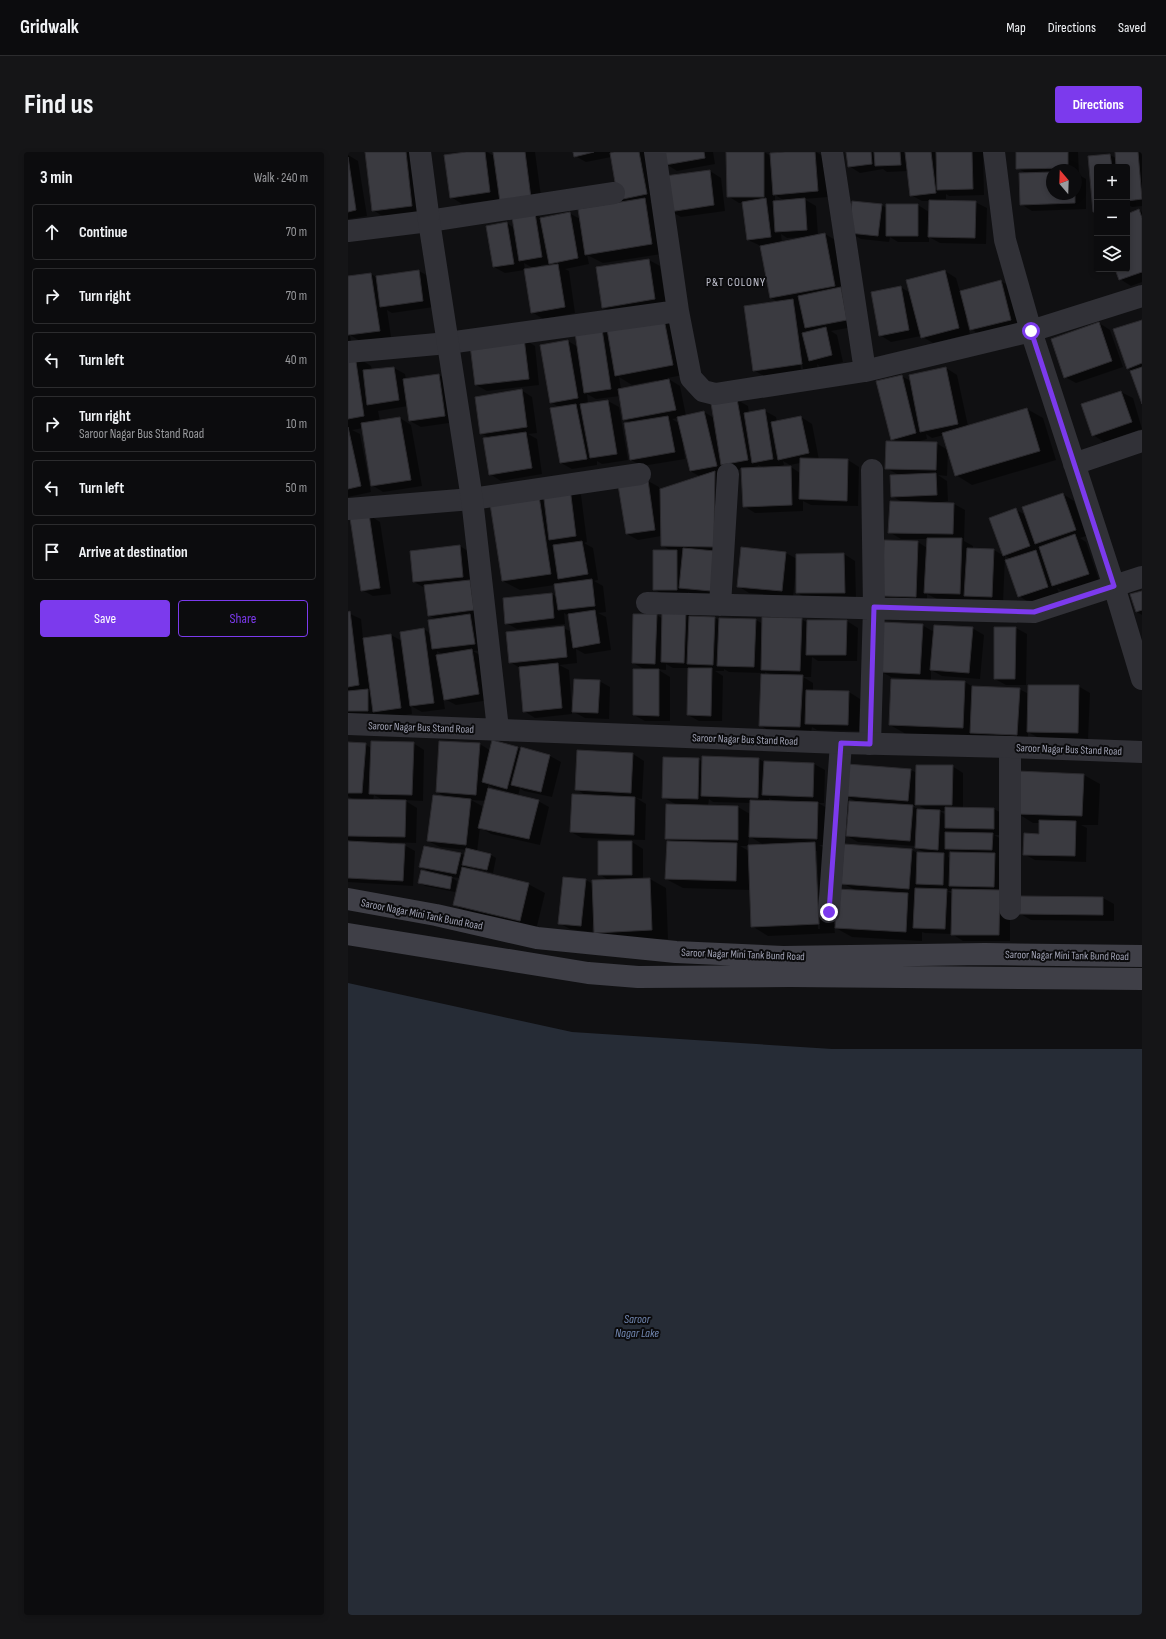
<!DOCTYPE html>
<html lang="en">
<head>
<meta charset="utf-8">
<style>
  body { margin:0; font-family:"Sofia Sans Condensed",sans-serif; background:#151517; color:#f1f3f6 }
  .controls { position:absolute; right:12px; top:12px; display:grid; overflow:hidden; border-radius:4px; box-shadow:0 2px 6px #0003 }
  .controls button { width:36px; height:36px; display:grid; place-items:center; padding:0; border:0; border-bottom:1px solid #2c2c2e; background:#0c0c0e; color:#f1f3f6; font:20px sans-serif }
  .compass { position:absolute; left:698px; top:12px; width:36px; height:36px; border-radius:50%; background:#0c0c0e; box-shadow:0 2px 6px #0003; rotate:341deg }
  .stop { position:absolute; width:12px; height:12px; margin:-9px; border:3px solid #7c3aed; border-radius:50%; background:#fff }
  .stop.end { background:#7c3aed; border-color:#fff; box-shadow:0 1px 4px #0008 }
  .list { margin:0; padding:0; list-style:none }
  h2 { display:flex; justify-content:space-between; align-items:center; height:52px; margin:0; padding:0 16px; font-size:17px }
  h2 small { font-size:13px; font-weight:400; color:#9a9b9e }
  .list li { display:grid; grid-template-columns:26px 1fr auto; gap:12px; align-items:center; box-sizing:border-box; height:56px; margin:0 8px 8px; padding:0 8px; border:1px solid #2c2c2e; border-radius:4px }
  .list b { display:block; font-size:15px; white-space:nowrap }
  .list p { margin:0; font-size:13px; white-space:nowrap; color:#9a9b9e }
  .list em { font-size:13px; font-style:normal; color:#9a9b9e }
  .actions { display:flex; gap:8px; padding:12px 16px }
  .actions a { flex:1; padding:9px 0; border:1px solid #7c3aed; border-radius:4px; text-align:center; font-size:14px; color:#7c3aed }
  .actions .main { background:#7c3aed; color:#fff }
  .icon { flex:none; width:22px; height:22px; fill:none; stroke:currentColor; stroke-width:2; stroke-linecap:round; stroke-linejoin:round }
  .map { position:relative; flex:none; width:794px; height:1463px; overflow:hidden; border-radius:4px }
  header { display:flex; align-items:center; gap:24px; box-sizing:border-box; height:56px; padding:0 20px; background:#0c0c0e; border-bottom:1px solid #2c2c2e }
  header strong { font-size:19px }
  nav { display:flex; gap:22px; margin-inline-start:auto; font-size:14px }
  .intro { display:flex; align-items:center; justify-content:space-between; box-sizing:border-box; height:96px; padding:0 24px }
  h1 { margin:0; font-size:28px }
  .button { padding:10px 18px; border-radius:4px; background:#7c3aed; color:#fff; font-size:14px; font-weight:700 }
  main { display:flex; gap:24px; padding:0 24px }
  aside { flex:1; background:#0c0c0e; border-radius:4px; box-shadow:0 2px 6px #0003 }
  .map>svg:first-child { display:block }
  .water { fill:#262c36 }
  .shadow { fill:#0007; fill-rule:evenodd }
  .building { fill:#3a3a40; stroke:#2b2a2e }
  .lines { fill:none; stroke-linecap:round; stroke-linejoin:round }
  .minor { stroke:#313137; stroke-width:22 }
  .tertiary { stroke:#313137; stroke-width:22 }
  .secondary { stroke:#3f3f47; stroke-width:22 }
  .route { stroke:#7c3aed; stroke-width:5 }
  .labels { text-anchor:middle; stroke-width:4; stroke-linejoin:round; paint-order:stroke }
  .street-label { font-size:11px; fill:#a0a2b4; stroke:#0b0b0d }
  .neighbourhood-label { font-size:12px; letter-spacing:1px; fill:#c1c2cf; stroke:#0b0b0d }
  .water-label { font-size:12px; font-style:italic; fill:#7389b3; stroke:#0b0b0d }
</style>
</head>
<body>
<header>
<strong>Gridwalk</strong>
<nav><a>Map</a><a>Directions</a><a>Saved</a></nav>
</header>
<div class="intro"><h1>Find us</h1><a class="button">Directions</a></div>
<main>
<aside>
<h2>3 min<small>Walk · 240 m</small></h2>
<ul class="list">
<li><svg class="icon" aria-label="ahead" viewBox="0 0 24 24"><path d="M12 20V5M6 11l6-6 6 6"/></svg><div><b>Continue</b></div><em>70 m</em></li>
<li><svg class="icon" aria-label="right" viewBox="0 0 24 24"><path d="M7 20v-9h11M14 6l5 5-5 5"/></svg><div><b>Turn right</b></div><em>70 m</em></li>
<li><svg class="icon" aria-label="left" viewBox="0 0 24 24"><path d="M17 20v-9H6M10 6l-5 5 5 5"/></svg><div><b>Turn left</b></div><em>40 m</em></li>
<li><svg class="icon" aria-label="right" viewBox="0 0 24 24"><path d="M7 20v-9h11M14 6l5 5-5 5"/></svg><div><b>Turn right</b><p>Saroor Nagar Bus Stand Road</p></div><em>10 m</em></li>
<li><svg class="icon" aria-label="left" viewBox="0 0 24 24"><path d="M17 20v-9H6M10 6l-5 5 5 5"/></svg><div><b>Turn left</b></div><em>50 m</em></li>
<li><svg class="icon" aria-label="arrive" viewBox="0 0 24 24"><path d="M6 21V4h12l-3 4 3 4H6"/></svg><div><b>Arrive at destination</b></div></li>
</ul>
<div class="actions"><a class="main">Save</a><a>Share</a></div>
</aside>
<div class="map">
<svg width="794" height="1463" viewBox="0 0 794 1463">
  <rect width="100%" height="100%" fill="#101012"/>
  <path class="water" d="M0,831L224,880L484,897H794V1463H0Z"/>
  <path class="shadow" d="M23,0H64L75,60L36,65L25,58Z
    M126,0H139L146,4V0H187L194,52L153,47L114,52L103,45Z
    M226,0H296L301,3L309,48L302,50L313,56L320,101L255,111L239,103L241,112L217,117L221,119L227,161L195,167L184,160L177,118L157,121L146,115L159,71L166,76L187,62L194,66L221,61L232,67L276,50L271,47L263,5L238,10L227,4ZM176,111L185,116L177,118ZM203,112L206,113L193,115V113Z
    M315,0H365L367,12L329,19L318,12Z
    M381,0H416L423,4L450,0H468L477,5L480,45L456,47L468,54L470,84L477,82L494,92L510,174L483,179L489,183L495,210L473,215L469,212L470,221L422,228L406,218L431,150L423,146L413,94L400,88L395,51H391L380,44ZM427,43L437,49L427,50ZM433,82L439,86L457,85L458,86L434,91ZM445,158H447L455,217H453Z
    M499,0H635L636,43L601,44L598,42V47L590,48L591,49L627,50L639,56L638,92L592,91L581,85V90H550L542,85L541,90L513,87L502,81L533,53L539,56L570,53L581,60L582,49H574L563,43L560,19L539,20L535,17L512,21L501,14Z
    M669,0H730L731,23L738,27V57L684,59L673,52L680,22L669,16ZM704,18H728V42H704Z
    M768,0H794V54L784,55L779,52V15H749V61L746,59L741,5L762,3L768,6Z
    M0,3L10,9L19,64L0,67Z
    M362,19L373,26L377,59L333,65L322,59Z
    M791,58L794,60V130L783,134L772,127L768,117H779V63Z
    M301,108L312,114L318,153L266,162L255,155Z
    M71,119L82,125L86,155L44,161L39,158L43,185L12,189L2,183L4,196L0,197V125L23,122L28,125Z
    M597,119L608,126L612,140L653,129L664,136L674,174L634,184L623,177L620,166L618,167L622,182L585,191L573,184L543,190L532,183L552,135L563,141L560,128Z
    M316,168L333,178L341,222L319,226L332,234L338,264L356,260L366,266L389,248L400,254L401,261L417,259L428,265L429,270L453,265L464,272L471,308H500L511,315L510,354L463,353L455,349V359L407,361L396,354L394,317L385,319L374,445L343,442L340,440V444H317L306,437L323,399L314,393L313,384L290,388L279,382L300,329L311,335V338L353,325L342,319L337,294H335L337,307L294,314L283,308V271L276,267L272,244L248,247L239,242L240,252L260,249L271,255L280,308L254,312L249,309V313L224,317L213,311L212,256L203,250L220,189L230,195L254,178L261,182ZM271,225L284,233L309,228V230L273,237ZM331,266L332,272L324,267ZM435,309L442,313L452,311V321L443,315L427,316V315L436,313ZM410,313L416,316L405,317V315L410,314Z
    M794,169V249L785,219L779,216Z
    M751,171L762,178L775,215L728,231L717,225Z
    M176,187L187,194L191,233L139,239L128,233Z
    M7,204L23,214L24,218L46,216L57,222L58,228L91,223L102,229L108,270L73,275L62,269L60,254L30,259L32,269L52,266L63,273L74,334L35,340L24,333L15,276L4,278L12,282L23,340L0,345V206Z
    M598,216L609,223L620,274L679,257L695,266L708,308L624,333L608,323L596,283L584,286L578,282L579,287L568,290L588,291L600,298L599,324L590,323L599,329L600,349L594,350V351L606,352L617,358L616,389L625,394V398H646L656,404L642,367L668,358L678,363L715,342L726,349L738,384L732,386L738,390L751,428L716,440L709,436L711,441L682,451L671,444L663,407L657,404L655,451L628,450L623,447V448L589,447L579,442V451L546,450L535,444L570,390L579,396L580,387H553L541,380L554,350L544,344L551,323L538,316L549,290L544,287L553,224L563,229Z
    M173,238L184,245L189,281L180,282L189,287L194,322L153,329L142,322V286L133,281Z
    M773,240L785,246L794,277L756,290L745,283L735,253Z
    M222,337L233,343L239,390L236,391L245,396L250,428L246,429L255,434L258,460L250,461L258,465L263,498L237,502L228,497L229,511L211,513L221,518L224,558L251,529L262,535L261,567L237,566L224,559V562L187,566L176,559L172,516L162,510L215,476L224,480L221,464L216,461L217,472L169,477L158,471L204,442L209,445L207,433L172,438L155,429L190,345L197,349Z
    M21,363L32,370L43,442L25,444L14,438Z
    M112,394L123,401L137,498L125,499L135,505L142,548L108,553L95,546L97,557L74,560L63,554L64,562L37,566L0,565V461L13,467L15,487L43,483L54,489L76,477L83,482L89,468L81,463L77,436L66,430ZM89,499L96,503L89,504Z
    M438,401L449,407V403L496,402L507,409L508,447H461L449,441V416H448L445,445L401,441L390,434Z
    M794,440V463L789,460Z
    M337,460L346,465L367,466L372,469L408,468L415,472L453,467L460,471L499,469L510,476L509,509H470L464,505L463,525H455L465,531V540H501L512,547L511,579L469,578L464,575L463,581L423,580L412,573L414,521L381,520L376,517V519H367L375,524L374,569H351L340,563L341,516H325L318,512V518L309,517L322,525V569H297L286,563L298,518L285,511L309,463L315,467ZM417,520L424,523H417Z
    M574,473L586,480L624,476L636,483L632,527L594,524L583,518V529L617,530L625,535L671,537L681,542L730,534L742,541L740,587L691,586L680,580V589L558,582L542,573L568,527L543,525L532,519Z
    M668,476L679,482L678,533H658L647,527Z
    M0,591L17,592L23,596L65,591L76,598L75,649L56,648L69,656L68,691L44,690V692L56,693L67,699L65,734L0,730V690H5L0,688V648H6L0,644ZM26,643L35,648H25Z
    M132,592L143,599L169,596L202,604L213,610L204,645L176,639L172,636L170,644L190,649L201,655L192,693L143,682L132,675L129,700L143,703L148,706L145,721L122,715L121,718L180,732L197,741L188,778L123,762L106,753L112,726L103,725L109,729L107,740L77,734L72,731L84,721L73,715L112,701L117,704L119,698L92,695L80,689L99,646L89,640ZM140,633L146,636L168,642V644L140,637ZM123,648L138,649L135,660H134V654Z
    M230,599L285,602L296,609L294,647L288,646L298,652L297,688L234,686L223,680L239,644L228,637Z
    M355,605L411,607L416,610L466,612L477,618L476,651H470L481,657L480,693H471L484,700L486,772H488L509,739L494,731L564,698L569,701H578L568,696V694L510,690L499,684L509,650L498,644L563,618L569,621L604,614L615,621V656L646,657L657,663V683H646L655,688V704H650L658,708L662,746V789H615L604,782L577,781L574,780V789L504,785L486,775L487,781L420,784L404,774L402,738L335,736L318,727L326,691L318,686L329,653L315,645L350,607L355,610ZM421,646L426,649H421ZM361,647L365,650L403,651L402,662L390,655L360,654ZM564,654H572L579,658H571ZM592,659H598V663ZM401,684L416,693H400ZM392,694H401V699ZM601,698L603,699V706L600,705ZM467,699H469L472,777H470ZM599,739H605V742Z
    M736,623L752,632L750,673H733L739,676L738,710L687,708L676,702L692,683V671H685L669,661Z
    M284,690L295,697V727H302L318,736L320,787L263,790L247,780L246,770H245L244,780L222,777L211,771L216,726L238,728L245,732L262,729L251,722Z
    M755,746L766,752V769L683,768L671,761Z"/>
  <path class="building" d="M17,0H58L64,54L24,59Z
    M118,0H137L142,40L102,46L96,3Z
    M145,0H177L183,46L152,50Z
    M225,0H246L226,5Z
    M266,0H291L299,42L270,48L262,1Z
    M314,0H356L357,6L317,13Z
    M378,0H416V45H379Z
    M437,0H467L470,39L425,43L422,1Z
    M498,0H523L524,12L500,15Z
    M526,0H552L553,13L527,14Z
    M557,0H583L588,41L562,44Z
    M588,0H624L625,37L589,38Z
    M668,0H720V16L668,17Z
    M767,0H790L794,47L779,49V15H768Z
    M762,2L764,15H749V60H745L740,4Z
    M0,5L8,58L0,60Z
    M362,18L366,53L321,60L317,24Z
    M704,20V42H727V51L672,53L671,21Z
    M297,46L304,92L237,103L230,57Z
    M418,46L423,85L399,88L394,50Z
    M457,46L459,78L427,80L425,49Z
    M581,48L628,49L627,86L580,85Z
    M504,49L534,52L530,84L501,81Z
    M538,52H570V84H538Z
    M791,57L794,66V120L771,128L767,117H779V62Z
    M222,60L230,106L201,112L192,66Z
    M187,61L194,105L171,109L164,65Z
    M159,70L166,112L145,115L138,74Z
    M477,81L487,134L422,146L412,94Z
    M301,107L307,147L254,156L248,115Z
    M210,112L217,155L183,161L176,117Z
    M71,118L75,149L32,155L28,124Z
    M597,118L611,176L573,186L558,128Z
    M23,121L32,179L0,183V124Z
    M653,128L663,168L622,178L612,139Z
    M553,134L561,178L531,184L523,140Z
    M493,135L499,168L457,176L450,144Z
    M445,147L454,212L405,219L396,154Z
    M316,167L325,213L267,224L259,177Z
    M794,168V211L779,217L765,177Z
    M751,170L764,209L716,226L703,187Z
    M478,175L484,203L461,209L454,181Z
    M254,177L263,237L236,241L227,181Z
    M176,186L181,227L127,233L122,193Z
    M220,188L230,246L202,251L192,193Z
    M7,203L16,264L0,267V205Z
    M46,215L51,248L19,253L15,218Z
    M598,215L610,272L572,280L561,223Z
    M794,215V252L782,219Z
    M91,222L97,264L61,269L55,227Z
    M554,223L568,281L543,288L528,229Z
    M321,227L328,258L275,268L270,237Z
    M174,237L179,275L132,282L127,245Z
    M773,239L784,270L744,284L733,252Z
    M389,247L400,308L373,313L363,251Z
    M260,248L269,302L242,306L232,252Z
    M228,252L239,307L212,311L202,256Z
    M679,256L692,299L607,324L594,281Z
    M417,257L425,307L404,311L396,261Z
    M356,259L369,314L342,319L329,265Z
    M320,264L327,300L282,308L276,271Z
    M453,264L461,301L430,308L423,270Z
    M52,265L63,328L23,334L13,271Z
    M0,275L13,334L0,337Z
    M178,280L184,316L141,323L135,286Z
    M538,289L589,290L588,318L537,317Z
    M452,306L500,307L499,349L451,347Z
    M443,314L444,353L395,355L393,316Z
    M367,319L366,395L313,394L312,337Z
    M588,321L589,343L543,345L542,323Z
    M300,328L307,378L278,382L270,333Z
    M222,336L228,384L201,388L195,339Z
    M715,341L728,378L687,392L674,355Z
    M191,344L203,422L154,429L142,352Z
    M542,349L606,351L605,382L540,381Z
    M668,356L682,394L655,404L641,366Z
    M21,362L32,436L13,439L2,366Z
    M727,382L741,422L704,434L691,395Z
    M579,386H614L612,442L576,441Z
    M536,388L570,389L568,445L534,444Z
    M234,389L240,422L210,427L205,393Z
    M112,393L115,425L65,430L62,399Z
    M393,395L438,400L434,439L389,435Z
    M335,396L367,399L363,439L331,436Z
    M619,396L646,397L644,445L616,444Z
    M305,398H329V438H305Z
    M688,398L700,435L670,445L657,408Z
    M496,401L497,441H448V402Z
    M244,427L247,454L210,458L206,432Z
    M122,428L126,458L80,464L76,433Z
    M794,439V458L788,460L782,442Z
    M204,441L206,466L157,472L155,446Z
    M247,458L252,491L225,496L220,462Z
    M2,459L11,533L0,535V460Z
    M314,459H338L336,511L313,510Z
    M122,462L127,492L84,497L80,468Z
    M285,462H309L307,512L284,511Z
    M341,464L367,465L365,513L339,512Z
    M414,465L454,466L452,519L413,518Z
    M371,466L408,467L406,515L369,514Z
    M459,468H499L498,503H458Z
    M534,470L575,472L572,522L531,520Z
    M586,473L625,475L621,521L582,518Z
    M216,474L219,505L161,511L158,480Z
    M646,475H668L667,527H646Z
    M76,476L86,551L62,554L52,480Z
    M43,482L53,556L25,560L15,486Z
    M124,497L131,542L96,548L88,503Z
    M210,511L214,556L175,560L171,515Z
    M340,516H364L363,564L339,563Z
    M285,517H311V564L285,563Z
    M413,522L455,523L452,575L411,574Z
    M226,527L252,528L250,561L224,560Z
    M543,527L617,529L615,576L541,573Z
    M680,533H731L730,581L679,580Z
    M624,534L672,536L669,583L622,581Z
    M20,537V559H0V539Z
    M458,538L501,539L500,573L457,572Z
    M144,588L170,595L159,637L134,630Z
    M23,589L66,590L64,643L21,642Z
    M91,589L132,591L128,643L88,640Z
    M0,590L18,591L14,641H0Z
    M173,595L202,603L193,640L163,633Z
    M229,598L285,601L283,641L227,638Z
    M354,604L411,606L410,646L353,644Z
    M315,605L351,606L350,647L314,646Z
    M416,609L466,611L465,645L414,643Z
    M499,612L563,617L560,649L497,644Z
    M568,613H605L604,653H567Z
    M669,619L736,622L734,664L668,662Z
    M140,636L191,648L181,687L130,676Z
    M224,642L287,645L286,683L222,680Z
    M85,643L123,647L118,693L79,689Z
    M0,647L58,648L57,685L0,684Z
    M402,648L470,650L469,687L401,685Z
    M501,649L565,653L562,689L498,684Z
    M318,652L390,654V688L317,687Z
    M597,655L646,656V677L597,676Z
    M569,657L592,658L590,698L567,696Z
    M691,668L728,669L727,704L675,703L676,681L691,682Z
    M597,680L645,681L644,698L597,697Z
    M0,689L57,692L55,729L0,726Z
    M250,689H284V723H250Z
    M319,689L389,691L388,729L317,727Z
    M467,690L471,772L403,775L400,693Z
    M496,692L564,697L561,737L493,732Z
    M76,694L113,701L108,722L71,715Z
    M118,696L143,702L139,718L114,713Z
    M569,700L596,701L595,733L568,732Z
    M602,700L647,701L646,735L601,734Z
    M114,715L181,731L172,769L105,753Z
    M73,718L104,725L102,737L70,731Z
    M215,725L238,727L233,774L210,772Z
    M302,726L304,778L246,781L244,728Z
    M567,736L599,737L597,777L565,776Z
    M489,737L560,741L558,780L487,776Z
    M604,737L652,738L651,783H603Z
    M671,744L755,745V763L670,762Z"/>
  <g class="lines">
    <path class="minor" d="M307,0L330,159L343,226L355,239L367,242L517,219L683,179L794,144
      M484,0L517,219
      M646,0L657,88L683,179L766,434L794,527
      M0,79L81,69L266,41
      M0,200L100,191L330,159
      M726,312L794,289
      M0,357L124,347L292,322
      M299,451L686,460L794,425
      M372,453L380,322
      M522,592L526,455L524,318
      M662,595V757
      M481,760L493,591"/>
    <path class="tertiary" d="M72,0L81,69L124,347L150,577
      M0,572L493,591L662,595L794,600"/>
    <path class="secondary" d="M0,747L88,763L189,786L328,800L435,805L637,802L794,804
      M0,782L240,821L290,825L442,824L794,827"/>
  </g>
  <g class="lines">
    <path class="route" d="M481,760L493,591L522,592L526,455L686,460L766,434L683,179"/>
  </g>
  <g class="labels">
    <g class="street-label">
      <text transform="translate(73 575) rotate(2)" y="4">Saroor Nagar Bus Stand Road</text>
      <text transform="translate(397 587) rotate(2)" y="4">Saroor Nagar Bus Stand Road</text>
      <text transform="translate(721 597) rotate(2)" y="4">Saroor Nagar Bus Stand Road</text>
      <text transform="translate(74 762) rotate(11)" y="4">Saroor Nagar Mini Tank Bund Road</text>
      <text transform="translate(395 802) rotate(2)" y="4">Saroor Nagar Mini Tank Bund Road</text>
      <text transform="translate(719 803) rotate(1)" y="4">Saroor Nagar Mini Tank Bund Road</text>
    </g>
    <g class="neighbourhood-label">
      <text x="388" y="134">P&amp;T COLONY</text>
    </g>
    <g class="water-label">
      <text x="289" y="1171">Saroor<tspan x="289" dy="14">Nagar Lake</tspan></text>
    </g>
  </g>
</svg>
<div class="controls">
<button>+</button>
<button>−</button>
<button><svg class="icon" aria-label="layers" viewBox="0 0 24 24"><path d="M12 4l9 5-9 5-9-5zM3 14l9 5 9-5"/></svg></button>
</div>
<svg class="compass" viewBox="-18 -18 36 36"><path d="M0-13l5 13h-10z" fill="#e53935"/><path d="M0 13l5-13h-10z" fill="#9a9b9e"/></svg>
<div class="stop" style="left:683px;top:179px"></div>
<div class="stop end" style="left:481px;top:760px"></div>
</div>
</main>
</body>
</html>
